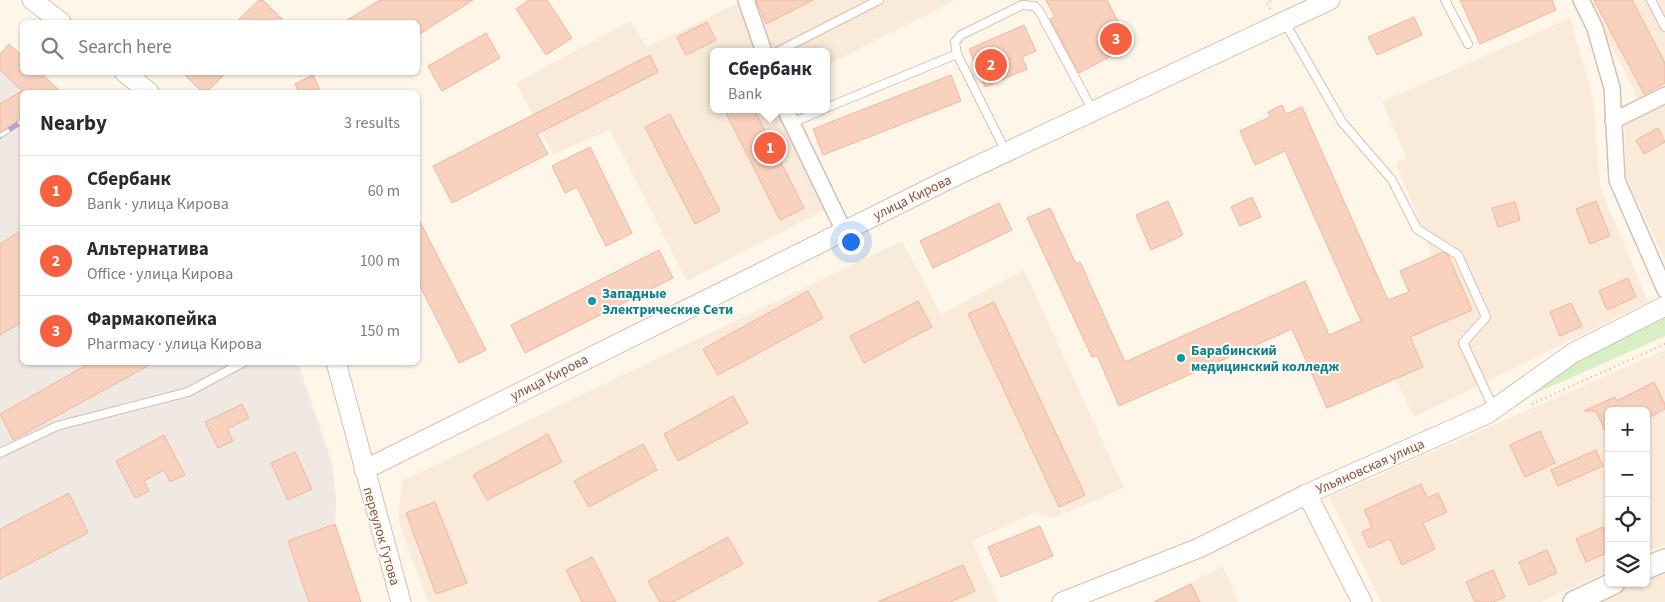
<!DOCTYPE html>
<html lang="en">
<head>
<meta charset="utf-8">
<style>
  body { margin:0; font-family:"Source Sans 3",sans-serif; background:#f7f7f7; color:#2b2b33 }
  .controls { position:absolute; right:15px; bottom:15px; display:grid; overflow:hidden; border-radius:8px; box-shadow:0 1px 4px #0004 }
  .controls button { width:45px; height:45px; display:grid; place-items:center; padding:0; border:0; border-bottom:1px solid #e1e1e2; background:#fff; color:#2b2b33; font:25px sans-serif }
  .you { position:absolute; left:850px; top:241px; width:18px; height:18px; margin:-12px; border:4px solid #fff; border-radius:50%; background:#1a73e8; box-shadow:0 0 0 8px #1a73e833 }
  .badge { display:grid; place-items:center; width:32px; height:32px; border-radius:50%; background:#f66241; color:#fff; font-size:16px; font-weight:700 }
  .pin { position:absolute; translate:-50% -50%; border:2px solid #fff; box-shadow:0 1px 5px #0006 }
  .popup { position:absolute; left:710px; top:48px; width:120px; height:65px; box-sizing:border-box; display:grid; place-content:center; border-radius:8px; background:#fff; filter:drop-shadow(0 1px 4px #0005); font-size:16px; white-space:nowrap; color:#7c7c81 }
  .popup b { font-size:19px; color:#2b2b33 }
  .popup::after { content:''; position:absolute; left:50%; top:100%; margin-left:-10px; border:10px solid transparent; border-top-color:#fff }
  .list { margin:0; padding:0; list-style:none }
  h2 { display:flex; justify-content:space-between; align-items:center; height:65px; margin:0; padding:0 20px; font-size:21px }
  h2 small { font-size:16px; font-weight:400; color:#7c7c81 }
  .list li { display:grid; grid-template-columns:32px 1fr auto; gap:15px; align-items:center; box-sizing:border-box; height:70px; padding:0 20px; border-top:1px solid #e1e1e2 }
  .list b { display:block; font-size:19px; white-space:nowrap }
  .list p { margin:0; font-size:16px; white-space:nowrap; color:#7c7c81 }
  .list em { font-size:16px; font-style:normal; color:#7c7c81 }
  .icon { flex:none; width:28px; height:28px; fill:none; stroke:currentColor; stroke-width:2; stroke-linecap:round; stroke-linejoin:round }
  .map { position:relative; flex:none; width:1665px; height:602px; overflow:hidden }
  .search { position:absolute; background:#fff; box-shadow:0 1px 4px #0004; left:20px; top:20px; width:400px; height:55px; display:flex; align-items:center; gap:12px; box-sizing:border-box; padding:0 18px; border-radius:8px; color:#7c7c81; font-size:19px }
  .panel { position:absolute; background:#fff; box-shadow:0 1px 4px #0004; left:20px; top:90px; width:400px; height:275px; border-radius:8px }
  .map>svg:first-child { display:block }
  .residential { fill:#faeada }
  .industrial { fill:#f0e8e3 }
  .green { fill:#d8efc5 }
  .building { fill:#f8d2be; stroke:#edb79c }
  .lines { fill:none; stroke-linecap:round; stroke-linejoin:round }
  .service-casing { stroke:#d6bfaf; stroke-width:10 }
  .minor-casing { stroke:#d6bfaf; stroke-width:18 }
  .tertiary-casing { stroke:#d6bfaf; stroke-width:21 }
  .secondary-casing { stroke:#dbc0ae; stroke-width:24 }
  .path { stroke:#deb59f; stroke-width:2.5; stroke-dasharray:1 4; stroke-linecap:butt }
  .service { stroke:#fff; stroke-width:8 }
  .minor { stroke:#fff; stroke-width:15 }
  .tertiary { stroke:#fff; stroke-width:19 }
  .secondary { stroke:#fff; stroke-width:21 }
  .rail-casing { stroke:#b8a4cc; stroke-width:5.5 }
  .rail { stroke:#fff9f2; stroke-width:4; stroke-dasharray:11; stroke-linecap:butt }
  .culture-dot { fill:#0f9aa8; stroke:#fff9f2; stroke-width:2 }
  .labels { text-anchor:middle; stroke-width:4; stroke-linejoin:round; paint-order:stroke }
  .street-label { font-size:14px; fill:#7e5948; stroke:#fff9f2 }
  .culture-label { font-size:14px; font-weight:bold; fill:#0d838f; stroke:#fff9f2; text-anchor:start }
</style>
</head>
<body>
<div class="map">
<svg width="1665" height="602" viewBox="0 0 1665 602">
  <rect width="100%" height="100%" fill="#fff6ea"/>
  <path class="residential" d="M744,0H955L826,66V52H714V109H775L826,209L687,281L610,130L553,154L516,83L630,21L647,47Z
    M1588,0H1665V86L1639,100Z
    M1570,18L1593,98L1600,186L1648,302L1414,417L1381,350L1450,312L1423,230L1396,163L1407,158L1382,102Z
    M1665,103V260L1626,175L1625,123Z
    M902,241L941,314L1024,270L1124,488L1053,518L1036,512L972,541L998,602H428L398,520L402,481Z
    M1665,350V544L1646,553V411H1609V571L1541,602H1381L1329,497Z
    M1223,566L1238,602H1153Z
    M1665,571V602H1597L1638,583H1646V579Z"/>
  <path class="industrial" d="M9,44L22,56V72L56,87L61,92H22V362L298,363L332,463L336,498L335,524L361,602H0V54Z"/>
  <path class="green" d="M1665,314V336L1523,399L1575,358Z"/>
  <path class="building" d="M259,0H263L285,22H236Z
    M380,0H473L418,35V22H344Z
    M529,0H547L572,38L546,55L516,9Z
    M756,0H813L766,24Z
    M1046,0H1107L1130,46L1079,73L1050,19L1055,17Z
    M1460,0H1552L1556,10L1480,44Z
    M1594,0H1632L1665,63V83L1644,94Z
    M1414,17L1422,35L1377,55L1368,37Z
    M707,22L716,40L686,55L677,37Z
    M1024,25L1036,51L1022,57L1027,69L985,87L969,49Z
    M486,33L500,58L442,91L428,66Z
    M9,44L22,56V72H40L61,92H22V119L0,133V104L22,91L0,70V54Z
    M650,55L658,72L537,134L548,154L452,203L433,166Z
    M182,72H227L207,92H202Z
    M313,75L321,92H299L295,84Z
    M951,75L961,101L823,155L813,129Z
    M1282,105L1286,114L1302,107L1388,300L1409,292L1400,271L1443,252L1448,255L1472,310L1410,337L1423,367L1327,408L1292,329L1119,406L1097,355L1092,357L1027,218L1050,208L1076,264L1080,262L1125,362L1305,281L1329,335L1361,321L1285,151L1255,165L1240,131L1270,117L1268,112Z
    M724,109H754L804,208L780,220Z
    M670,114L720,211L695,224L645,127Z
    M1658,128L1665,142L1644,154L1636,140Z
    M590,147L632,233L606,246L577,187L565,193L552,166Z
    M1252,197L1261,217L1240,226L1231,207Z
    M1168,201L1183,235L1151,250L1136,215Z
    M1596,201L1610,236L1590,244L1576,209Z
    M1515,202L1520,220L1498,227L1492,208Z
    M999,203L1012,230L933,268L920,241Z
    M418,218L486,350L459,363L418,282Z
    M22,230V322L0,335V244Z
    M659,250L673,278L525,353L511,325Z
    M1628,278L1636,297L1607,310L1599,291Z
    M808,291L823,318L718,375L703,349Z
    M918,301L932,327L864,363L850,336Z
    M994,302L1085,495L1059,507L968,314Z
    M1571,303L1582,326L1560,336L1550,312Z
    M92,362H155L13,440L0,414Z
    M1654,382L1665,404V409L1648,418L1646,411H1609V439L1596,411H1584L1615,397L1617,401Z
    M733,396L748,423L678,461L664,434Z
    M242,404L249,418L227,429L233,441L218,448L205,422Z
    M1540,431L1555,463L1525,477L1510,445Z
    M548,434L562,462L487,500L473,475Z
    M164,435L185,475L170,482L164,470L144,481L149,491L135,498L116,461Z
    M643,444L657,470L589,507L574,481Z
    M1596,450L1603,466L1558,486L1551,470Z
    M295,452L312,489L288,500L271,463Z
    M1421,484L1427,498L1438,493L1447,512L1423,523L1435,549L1402,565L1390,539L1369,548L1362,532L1372,527L1364,510Z
    M69,493L88,533L0,579V529Z
    M435,502L467,583L436,594L406,513Z
    M335,524L361,602H309L288,541Z
    M1040,526L1053,556L1001,577L988,547Z
    M1603,527L1609,539V552L1586,562L1576,539Z
    M728,537L743,564L673,602H660L648,581Z
    M1547,550L1557,573L1529,585L1519,562Z
    M592,557L616,602H582L566,570Z
    M963,565L975,591L950,602H878Z
    M1493,570L1505,597L1493,602H1475L1466,582Z
    M1191,584L1200,602H1154Z"/>
  <g class="lines">
    <defs>
      <path id="service" d="M1445,0L1468,44
        M1651,0L1665,27
        M1284,21L1342,122L1392,180L1417,229L1458,255L1486,317L1463,343L1494,409
        M777,52L879,0
        M957,54L1006,152
        M826,108L957,54L955,42L961,35L1022,5L1035,6L1041,14L1093,111
        M792,123L824,109
        M0,453L57,426L188,392L244,362"/>
      <path id="minor" d="M746,0L764,52
        M1581,0L1595,28L1612,88L1617,180L1665,290
        M785,109L844,231
        M1613,121L1665,95"/>
      <path id="tertiary" d="M32,0L61,22
        M124,72L149,92
        M336,362L401,602
        M364,470L949,179L1330,0
        M1307,494L1362,602
        M1062,602L1199,548L1307,494L1487,414L1573,353L1665,306"/>
      <path id="secondary" d="M1646,568L1665,560
        M1574,602L1614,583"/>
    </defs>
    <use href="#service" class="service-casing"/>
    <use href="#minor" class="minor-casing"/>
    <use href="#tertiary" class="tertiary-casing"/>
    <use href="#secondary" class="secondary-casing"/>
    <path class="path" d="M1270,9L1267,3L1273,0
      M1532,404L1665,344"/>
    <use href="#service" class="service"/>
    <use href="#minor" class="minor"/>
    <use href="#tertiary" class="tertiary"/>
    <use href="#secondary" class="secondary"/>
    <defs>
      <path id="rail" d="M0,136L22,121"/>
    </defs>
    <use href="#rail" class="rail-casing"/>
    <use href="#rail" class="rail"/>
  </g>
  <g class="culture-dot">
    <circle cx="592" cy="301" r="5"/>
    <circle cx="1181" cy="358" r="5"/>
  </g>
  <g class="labels">
    <g class="street-label">
      <text transform="translate(912 197) rotate(-26)" y="5">улица Кирова</text>
      <text transform="translate(549 377) rotate(-27)" y="5">улица Кирова</text>
      <text transform="translate(1370 466) rotate(-24)" y="5">Ульяновская улица</text>
      <text transform="translate(382 536) rotate(74)" y="5">переулок Гутова</text>
    </g>
    <g class="culture-label">
      <text x="602" y="298">Западные<tspan x="602" dy="16">Электрические Сети</tspan></text>
      <text x="1191" y="355">Барабинский<tspan x="1191" dy="16">медицинский колледж</tspan></text>
    </g>
  </g>
</svg>
<div class="controls">
<button>+</button>
<button>−</button>
<button><svg class="icon" aria-label="locate" viewBox="0 0 24 24"><circle cx="12" cy="12" r="6"/><path d="M12 2v4M12 18v4M2 12h4M18 12h4"/></svg></button>
<button><svg class="icon" aria-label="layers" viewBox="0 0 24 24"><path d="M12 4l9 5-9 5-9-5zM3 14l9 5 9-5"/></svg></button>
</div>
<div class="you"></div>
<div class="pin badge" style="left:770px;top:148px">1</div>
<div class="popup"><b>Сбербанк</b>Bank</div>
<div class="pin badge" style="left:991px;top:65px">2</div>
<div class="pin badge" style="left:1116px;top:39px">3</div>
<div class="search"><svg class="icon" aria-label="search" viewBox="0 0 24 24"><circle cx="10" cy="10" r="6"/><path d="M15 15l6 6"/></svg>Search here</div>
<section class="panel">
<h2>Nearby<small>3 results</small></h2>
<ul class="list">
<li><span class="badge">1</span><div><b>Сбербанк</b><p>Bank · улица Кирова</p></div><em>60 m</em></li>
<li><span class="badge">2</span><div><b>Альтернатива</b><p>Office · улица Кирова</p></div><em>100 m</em></li>
<li><span class="badge">3</span><div><b>Фармакопейка</b><p>Pharmacy · улица Кирова</p></div><em>150 m</em></li>
</ul>
</section>
</div>
</body>
</html>
